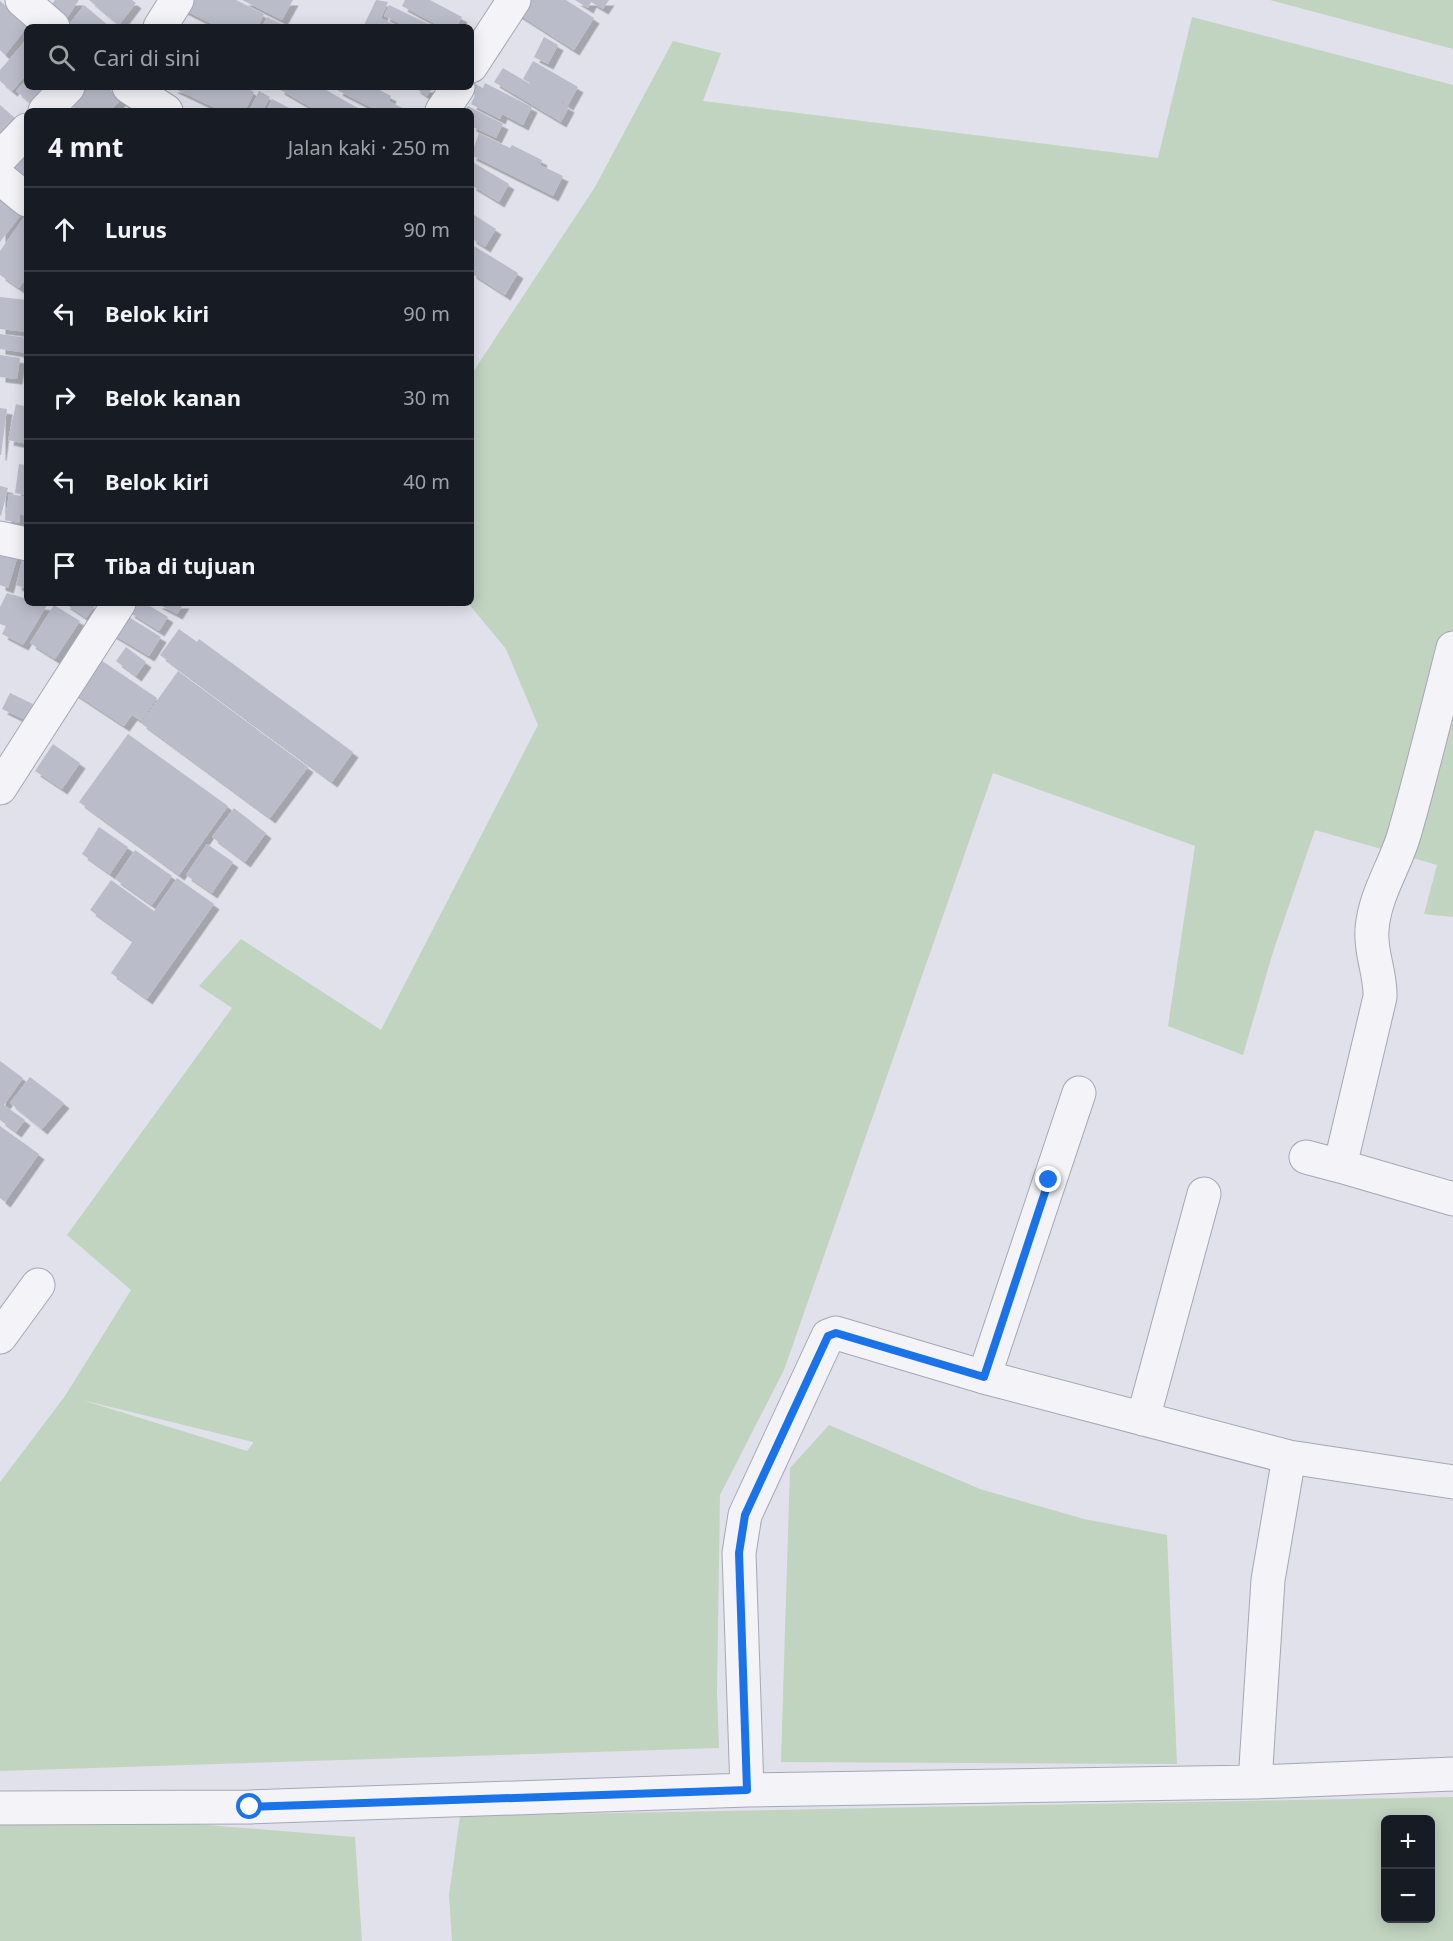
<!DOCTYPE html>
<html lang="id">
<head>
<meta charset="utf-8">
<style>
  body { margin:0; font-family:"Noto Sans",sans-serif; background:#242831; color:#f1f3f6 }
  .controls { position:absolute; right:18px; bottom:18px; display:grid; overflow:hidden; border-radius:9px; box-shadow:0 3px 15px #0003 }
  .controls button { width:54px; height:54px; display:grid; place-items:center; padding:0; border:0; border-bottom:2px solid #363941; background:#171b24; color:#f1f3f6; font:30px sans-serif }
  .stop { position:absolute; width:18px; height:18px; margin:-14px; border:4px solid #1a73e8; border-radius:50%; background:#fff }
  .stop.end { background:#1a73e8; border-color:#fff; box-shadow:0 2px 6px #0008 }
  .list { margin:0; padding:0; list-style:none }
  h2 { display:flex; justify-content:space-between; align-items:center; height:78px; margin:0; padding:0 24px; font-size:26px }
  h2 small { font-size:20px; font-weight:400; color:#9ea1a6 }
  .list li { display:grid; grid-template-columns:39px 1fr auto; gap:18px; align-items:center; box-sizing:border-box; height:84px; padding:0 24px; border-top:2px solid #363941 }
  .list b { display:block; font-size:22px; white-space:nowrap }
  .list em { font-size:20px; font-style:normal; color:#9ea1a6 }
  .icon { flex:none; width:33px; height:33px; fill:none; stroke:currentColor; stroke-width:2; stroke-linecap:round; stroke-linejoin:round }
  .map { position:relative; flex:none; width:1453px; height:1941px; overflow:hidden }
  .search { position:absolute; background:#171b24; box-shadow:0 3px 15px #0003; left:24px; top:24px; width:450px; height:66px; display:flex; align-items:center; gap:15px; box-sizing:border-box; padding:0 21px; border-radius:9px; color:#9ea1a6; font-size:22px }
  .panel { position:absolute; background:#171b24; box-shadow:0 3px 15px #0003; left:24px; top:108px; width:450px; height:498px; border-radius:9px }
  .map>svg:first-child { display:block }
  .green { fill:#c1d4c0; fill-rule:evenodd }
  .building { fill:#babcca; filter:url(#shadow) }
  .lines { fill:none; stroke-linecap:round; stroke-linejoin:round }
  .minor-casing { stroke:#a5a7b4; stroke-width:35 }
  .minor { stroke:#f3f3f8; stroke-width:33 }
  .route { stroke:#1a73e8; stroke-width:8 }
</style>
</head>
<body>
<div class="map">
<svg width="1453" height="1941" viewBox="0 0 1453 1941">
  <defs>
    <filter id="shadow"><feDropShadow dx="5.5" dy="5.5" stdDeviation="0" flood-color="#0004"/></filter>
  </defs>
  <rect width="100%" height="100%" fill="#e0e1ea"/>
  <path class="green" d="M1270,0H1453V49Z
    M1192,17L1453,85V917L1424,914L1437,865L1315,830L1273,952L1243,1055L1168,1026L1195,846L993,773L784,1370L720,1495L717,1692L719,1748L0,1771V1482L65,1396L131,1290L67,1235L232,1008L199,986L241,939L381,1030L538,725L506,649L468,603H471V375L595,187L673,41L721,53L703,101L1158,158ZM82,1400L253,1442V1443L247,1451Z
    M829,1425L980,1489L1084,1519L1167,1535L1177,1764L781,1762L790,1468Z
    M1453,1797V1941H452L449,1895L460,1816ZM1386,1820H1430V1918H1386Z
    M0,1822L207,1825L355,1837L362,1941H0Z"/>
  <path class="building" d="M55,0H79L65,21L48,10Z
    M89,0H132L136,3L119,25Z
    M184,0H236L264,14L258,27H218L180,8Z
    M242,0H293L282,20Z
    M376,0L388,2L381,18L399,27L364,25Z
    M405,0H430L462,17L456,27H441L402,6Z
    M520,0H566L594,18L574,50L513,11Z
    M575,0H609L603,9L591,2L588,8Z
    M0,1L30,27H27L5,55L0,50Z
    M84,5L110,27H67Z
    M389,5L435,27H407L384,16Z
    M267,17L288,27H262Z
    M544,37L558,45L548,64L534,57Z
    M27,39V74L12,91L0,81V70Z
    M533,61L578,87L568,105L523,79Z
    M503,68L569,107L561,122L494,82Z
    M27,79V87H50L33,105L16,91Z
    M473,83L483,88L485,83L532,107L523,125L502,114L500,119L471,104L475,95L469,91Z
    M73,87H107L121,100L110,111H78L63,97Z
    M171,87H245L254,92L245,111H214L215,108Z
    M280,87H321L363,111H317L279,89Z
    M339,87H374L391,96L389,101L408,111H378L337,90Z
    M414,87H433L427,96Z
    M259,91L270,97L263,111H249Z
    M272,99L295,111H266Z
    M0,105L16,119L0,139Z
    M468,106L503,124L496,138L471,126V111H466Z
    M479,133L510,148L512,145L542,160L540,165L563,176L553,196L471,155Z
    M23,155L27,159V196L5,176Z
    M471,161L509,184L499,202L471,185Z
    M0,192L24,211L0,242Z
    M27,213V277L19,288L0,275V251Z
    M471,213L496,229L485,247L471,238Z
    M474,246L518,273L505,295L471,273V251Z
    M0,297L27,300V332L0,329Z
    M0,334L27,338V353L0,349Z
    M0,355L20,358L17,379L0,377Z
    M16,404L27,407V444L8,440Z
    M0,408L7,409L1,455H0Z
    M19,464L27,465V495L15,493Z
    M0,486L8,488L1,516L0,515Z
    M9,494L27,497V516L20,514L19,523L5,520Z
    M0,549L18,555L8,588L0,585Z
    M24,552L27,553V589L16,585Z
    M7,593L27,599V603L47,605L23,645L2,634L6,626L0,624V607Z
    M64,603H97L86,618Z
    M135,603H145L168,617L159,631L129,612Z
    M156,603H184L177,614Z
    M54,605L80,621L55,659L30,643Z
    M119,611L161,637L149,656L107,631Z
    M179,629L197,642L199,639L353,752L332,782L160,655Z
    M126,647L146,662L136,676L116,661Z
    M95,656L157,698L141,721L132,715L124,726L71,691Z
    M178,671L308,767L270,818L141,723Z
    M10,693L33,704L25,720L2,709Z
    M128,734L228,806L179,875L79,802Z
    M53,744L80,763L62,789L35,771Z
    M234,808L266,833L245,862L212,837Z
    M99,827L128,847L110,874L82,854Z
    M207,844L233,862L212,893L186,875Z
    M135,850L172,876L152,905L115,879Z
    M177,878L214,904L147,999L111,973L133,941L90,910L111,880L154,911Z
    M0,1061L23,1078L4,1105L25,1120L16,1132L0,1120Z
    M30,1077L64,1103L42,1129L10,1103Z
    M0,1126L39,1154L5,1202L0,1198Z"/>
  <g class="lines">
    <defs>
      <path id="minor" d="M22,0L53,27
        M160,27L177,0
        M471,66L514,0
        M129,87L166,111
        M45,111L68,87
        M442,111L458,87
        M0,158L27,130
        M0,178L27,200
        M0,538L27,544
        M1453,648C1437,710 1422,773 1404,835C1395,866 1374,896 1372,930C1370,953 1381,974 1380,997L1340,1166L1453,1199
        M0,788L119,603
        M1079,1093L984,1377L1289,1457L1453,1482
        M1306,1157L1340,1166
        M0,1337L38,1285
        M1143,1419L1204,1194
        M1255,1782L1268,1580L1289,1457
        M747,1790L739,1553L745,1515L828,1336L836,1333L984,1377
        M0,1808L250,1807L747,1790L1255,1782L1453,1774"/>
    </defs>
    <use href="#minor" class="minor-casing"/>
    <use href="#minor" class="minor"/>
  </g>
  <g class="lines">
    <path class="route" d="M250,1807L747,1790L739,1553L745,1515L828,1336L836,1333L984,1377L1049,1180"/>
  </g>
</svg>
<div class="controls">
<button>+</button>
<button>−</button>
</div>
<div class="stop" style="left:250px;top:1807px"></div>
<div class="stop end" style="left:1049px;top:1180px"></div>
<div class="search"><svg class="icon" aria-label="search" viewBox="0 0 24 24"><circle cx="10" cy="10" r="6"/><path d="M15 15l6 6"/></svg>Cari di sini</div>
<section class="panel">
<h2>4 mnt<small>Jalan kaki · 250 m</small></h2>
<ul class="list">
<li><svg class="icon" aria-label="ahead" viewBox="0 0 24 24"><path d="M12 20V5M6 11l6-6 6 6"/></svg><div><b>Lurus</b></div><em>90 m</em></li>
<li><svg class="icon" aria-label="left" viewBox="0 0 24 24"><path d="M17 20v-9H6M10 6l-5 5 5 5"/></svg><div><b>Belok kiri</b></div><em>90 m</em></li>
<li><svg class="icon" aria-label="right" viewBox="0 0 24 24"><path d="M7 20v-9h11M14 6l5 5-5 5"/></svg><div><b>Belok kanan</b></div><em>30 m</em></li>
<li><svg class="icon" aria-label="left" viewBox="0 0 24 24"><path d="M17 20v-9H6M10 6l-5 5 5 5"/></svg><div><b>Belok kiri</b></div><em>40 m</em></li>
<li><svg class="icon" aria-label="arrive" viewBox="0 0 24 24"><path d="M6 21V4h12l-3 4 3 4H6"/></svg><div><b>Tiba di tujuan</b></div></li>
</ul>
</section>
</div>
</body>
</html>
